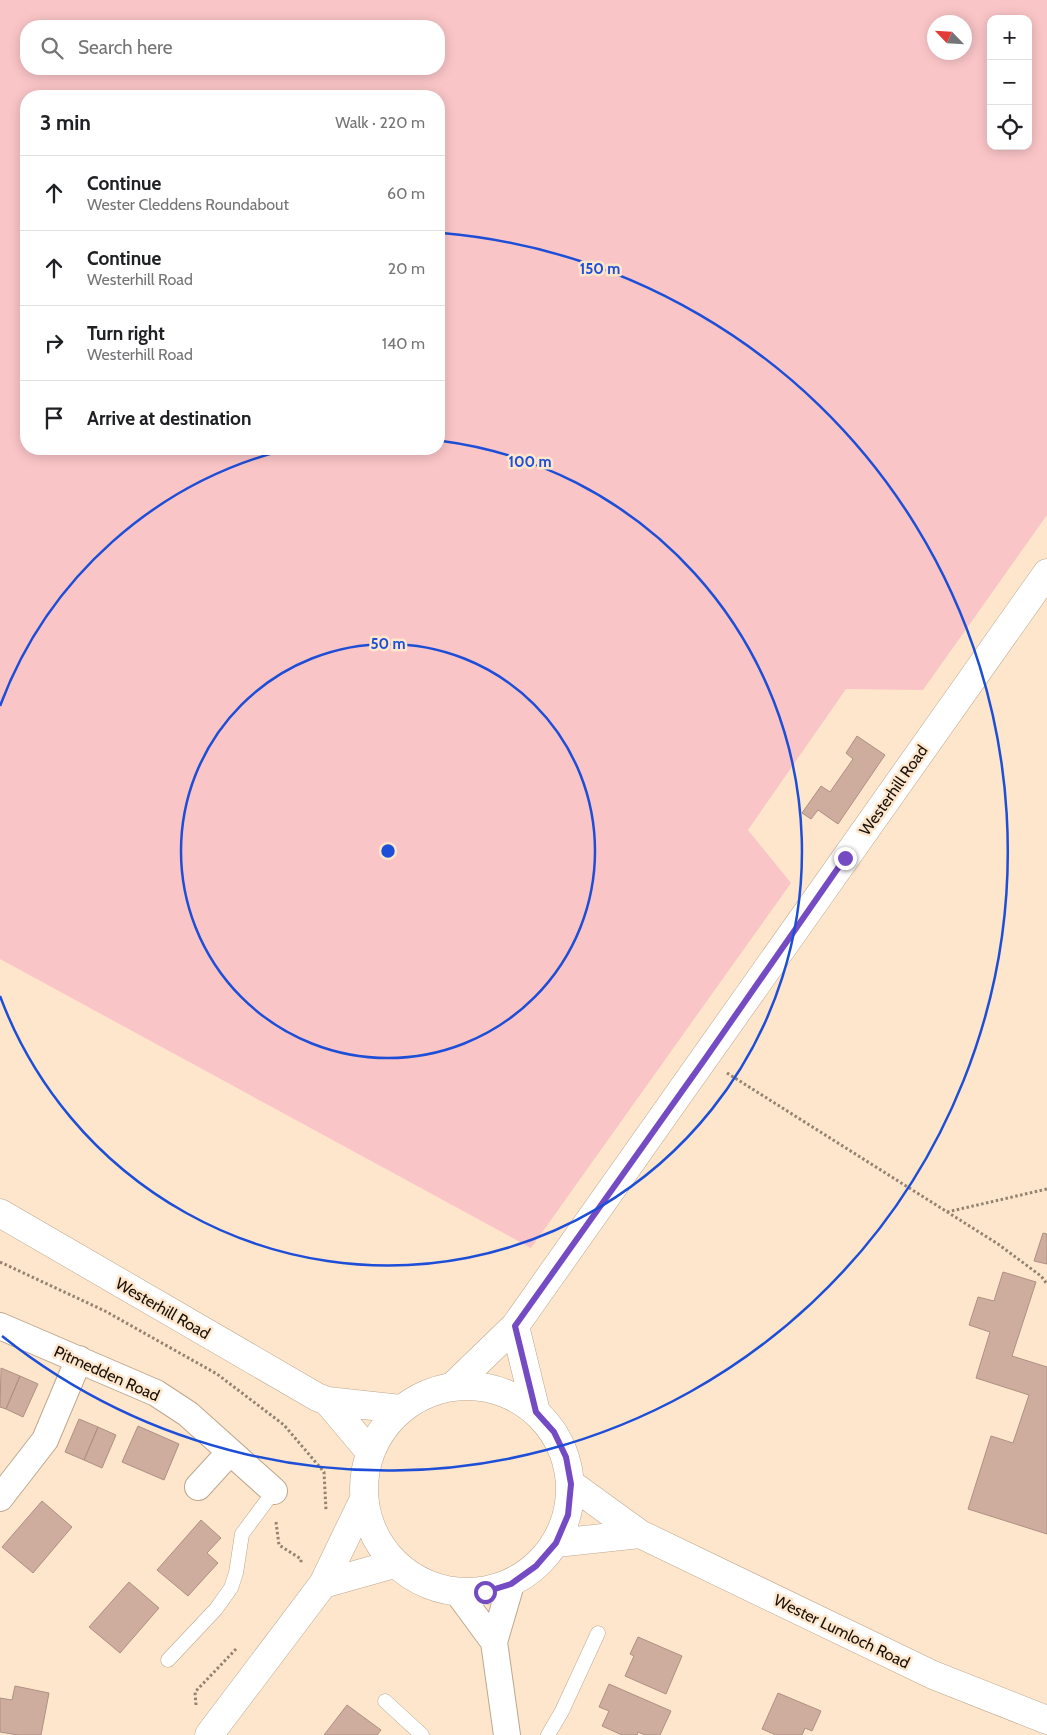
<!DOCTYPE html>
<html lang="en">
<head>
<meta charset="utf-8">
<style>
  body { margin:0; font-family:Cabin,sans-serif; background:#f6f6f6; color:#202124 }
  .controls { position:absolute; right:15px; top:15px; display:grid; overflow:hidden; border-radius:10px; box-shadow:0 2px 12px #0003 }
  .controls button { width:45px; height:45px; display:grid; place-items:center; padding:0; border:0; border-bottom:1px solid #e0e0e0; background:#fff; color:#202124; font:25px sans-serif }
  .compass { position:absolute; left:927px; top:15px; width:45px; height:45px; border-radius:50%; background:#fff; box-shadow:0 2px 12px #0003; rotate:295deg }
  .stop { position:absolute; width:15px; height:15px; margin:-11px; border:4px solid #754bc3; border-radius:50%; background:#fff }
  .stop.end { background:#754bc3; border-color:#fff; box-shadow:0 1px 5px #0008 }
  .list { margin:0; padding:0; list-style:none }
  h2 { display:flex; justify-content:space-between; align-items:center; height:65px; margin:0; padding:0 20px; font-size:21px }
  h2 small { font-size:16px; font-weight:400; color:#757577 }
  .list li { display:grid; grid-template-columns:32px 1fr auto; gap:15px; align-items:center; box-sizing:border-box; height:75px; padding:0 20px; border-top:1px solid #e0e0e0 }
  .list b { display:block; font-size:19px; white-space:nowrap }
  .list p { margin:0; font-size:16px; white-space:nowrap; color:#757577 }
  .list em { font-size:16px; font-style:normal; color:#757577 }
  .icon { flex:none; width:28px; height:28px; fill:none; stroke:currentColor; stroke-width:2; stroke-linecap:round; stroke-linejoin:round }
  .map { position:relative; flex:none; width:1047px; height:1735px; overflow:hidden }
  .search { position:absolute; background:#fff; box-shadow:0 2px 12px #0003; left:20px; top:20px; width:425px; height:55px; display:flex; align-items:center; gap:12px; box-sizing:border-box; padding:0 18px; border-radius:20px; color:#757577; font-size:19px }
  .panel { position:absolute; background:#fff; box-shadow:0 2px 12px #0003; left:20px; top:90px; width:425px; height:365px; border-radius:20px }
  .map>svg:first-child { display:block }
  .green { fill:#fac5c7; fill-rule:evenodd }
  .building { fill:#cead9f; stroke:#af9083 }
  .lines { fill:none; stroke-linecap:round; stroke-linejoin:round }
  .service-casing { stroke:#bda88f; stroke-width:15 }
  .minor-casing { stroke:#bda88f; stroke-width:28 }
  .tertiary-casing { stroke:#bda88f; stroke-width:29 }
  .path { stroke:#938370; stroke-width:3; stroke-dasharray:2.5 2.5; stroke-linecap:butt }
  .service { stroke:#fff; stroke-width:14 }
  .minor { stroke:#fff; stroke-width:26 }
  .tertiary { stroke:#fff; stroke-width:28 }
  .route { stroke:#754bc3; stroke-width:6 }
  .ring { fill:none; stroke:#1d4ed8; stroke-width:2.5 }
  .labels { text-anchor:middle; stroke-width:5; stroke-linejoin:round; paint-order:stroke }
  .street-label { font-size:16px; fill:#181007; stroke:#fde6cc }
  .centre { fill:#1d4ed8; stroke:#fde6cc; stroke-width:2.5 }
  .ring-label { font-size:15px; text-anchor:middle; font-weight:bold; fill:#1d4ed8; stroke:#fde6cc; stroke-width:5; stroke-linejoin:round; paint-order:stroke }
</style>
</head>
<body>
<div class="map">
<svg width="1047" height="1735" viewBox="0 0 1047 1735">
  <rect width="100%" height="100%" fill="#fde6cc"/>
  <path class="green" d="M0,0H1047V515L923,690L846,689L748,830L791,883L531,1248L0,959ZM991,19H1028V146H991ZM934,22H964V52H934ZM26,26H439V69H26ZM26,96H439V449H26Z"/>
  <path class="building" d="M857,736L885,755L838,824L818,810L811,819L802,813L821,786L830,792L853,759L846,753Z
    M1043,1233L1047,1234V1264L1034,1261Z
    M1003,1272L1036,1282L1012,1356L1047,1367V1534L968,1509L991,1436L1013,1443L1029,1395L976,1378L990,1332L969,1325L978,1297L994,1301Z
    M1,1368L20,1376L6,1409L0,1407Z
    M20,1376L38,1384L23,1417L6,1409Z
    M79,1419L98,1427L84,1460L65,1452Z
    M138,1426L179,1444L164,1480L122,1462Z
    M98,1427L116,1435L102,1468L84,1460Z
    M42,1501L72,1527L33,1573L2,1547Z
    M201,1520L221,1538L207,1553L218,1563L188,1596L157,1570Z
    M129,1582L159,1608L120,1653L89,1627Z
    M638,1637L682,1656L666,1694L625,1676L634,1656L630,1654Z
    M609,1684L671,1711L660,1735H645L638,1732L637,1735H622L602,1726L609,1711L599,1707Z
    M15,1686L49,1693L41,1735H18L0,1732V1698L12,1700Z
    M778,1693L821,1711L812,1731L805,1728L802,1735H776L762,1729Z
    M347,1705L381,1730L377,1735H324Z"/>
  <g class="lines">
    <defs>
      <path id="service" d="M168,1660L216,1609L231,1588L236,1573L242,1534L274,1491
        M385,1701L422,1735
        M548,1735L562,1711L598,1633"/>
      <path id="minor" d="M0,1326L156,1393L188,1414L274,1491
        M198,1487L230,1452
        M0,1498L45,1440L79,1359
        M458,1593L494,1642
        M507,1735L494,1642L511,1584"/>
      <path id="tertiary" d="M0,1213L317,1397L327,1401L401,1409
        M515,1326L536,1412
        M364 1489a103 103 0 1 1 206 0a103 103 0 1 1-206 0Z
        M453,1386L515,1326L1047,573
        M327,1401L370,1452
        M571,1484L640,1534L933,1675L1047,1720
        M556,1543L640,1534
        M323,1584L394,1564
        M209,1735L323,1584L364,1499"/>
    </defs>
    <use href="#service" class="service-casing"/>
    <use href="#minor" class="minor-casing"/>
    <use href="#tertiary" class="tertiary-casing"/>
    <path class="path" d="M727,1073L998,1244L1041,1276L1047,1284
      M947,1212L1047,1189
      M0,1262L105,1311L217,1374L284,1425L324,1472L326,1510
      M276,1522L279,1545L301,1559V1564
      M196,1705L195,1692L237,1648"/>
    <use href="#service" class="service"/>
    <use href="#minor" class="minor"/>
    <use href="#tertiary" class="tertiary"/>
  </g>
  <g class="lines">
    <path class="route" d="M485,1592L511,1584L536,1566L556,1543L568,1515L571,1484L566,1457L554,1432L536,1412L515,1326L705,1059L845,858"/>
  </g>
  <g class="ring">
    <circle cx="388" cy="851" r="207"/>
    <path d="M0 706A414 414 0 0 1 288 449M442 441A414 414 0 1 1 0 996"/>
    <path d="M442 233A620 620 0 1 1 2 1336"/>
  </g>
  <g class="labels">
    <g class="street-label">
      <text transform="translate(893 790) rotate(-55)" y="6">Westerhill Road</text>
      <text transform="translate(163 1308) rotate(30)" y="6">Westerhill Road</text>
      <text transform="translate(107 1373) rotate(24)" y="6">Pitmedden Road</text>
      <text transform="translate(842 1631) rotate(26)" y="6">Wester Lumloch Road</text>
    </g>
  </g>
  <circle cx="388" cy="851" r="8" class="centre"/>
  <g class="ring-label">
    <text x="600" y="274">150 m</text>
    <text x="530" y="467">100 m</text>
    <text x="388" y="649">50 m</text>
  </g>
</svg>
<div class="controls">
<button>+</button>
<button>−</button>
<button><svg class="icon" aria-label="locate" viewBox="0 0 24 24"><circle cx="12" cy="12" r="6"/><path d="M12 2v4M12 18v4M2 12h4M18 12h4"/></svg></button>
</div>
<svg class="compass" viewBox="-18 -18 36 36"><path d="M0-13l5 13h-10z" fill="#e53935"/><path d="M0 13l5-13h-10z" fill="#757577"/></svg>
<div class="stop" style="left:485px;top:1592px"></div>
<div class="stop end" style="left:845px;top:858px"></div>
<div class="search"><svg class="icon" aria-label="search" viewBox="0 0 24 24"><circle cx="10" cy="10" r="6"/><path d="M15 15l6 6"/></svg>Search here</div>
<section class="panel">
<h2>3 min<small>Walk · 220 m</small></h2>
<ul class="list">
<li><svg class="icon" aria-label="ahead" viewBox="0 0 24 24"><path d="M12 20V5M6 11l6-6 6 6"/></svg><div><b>Continue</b><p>Wester Cleddens Roundabout</p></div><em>60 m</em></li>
<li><svg class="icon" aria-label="ahead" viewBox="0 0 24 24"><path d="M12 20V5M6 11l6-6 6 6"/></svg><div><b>Continue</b><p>Westerhill Road</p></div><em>20 m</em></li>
<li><svg class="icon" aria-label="right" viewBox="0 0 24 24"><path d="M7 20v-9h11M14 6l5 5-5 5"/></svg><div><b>Turn right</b><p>Westerhill Road</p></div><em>140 m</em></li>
<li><svg class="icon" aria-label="arrive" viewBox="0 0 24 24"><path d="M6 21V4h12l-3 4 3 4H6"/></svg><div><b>Arrive at destination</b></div></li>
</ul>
</section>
</div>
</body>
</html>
